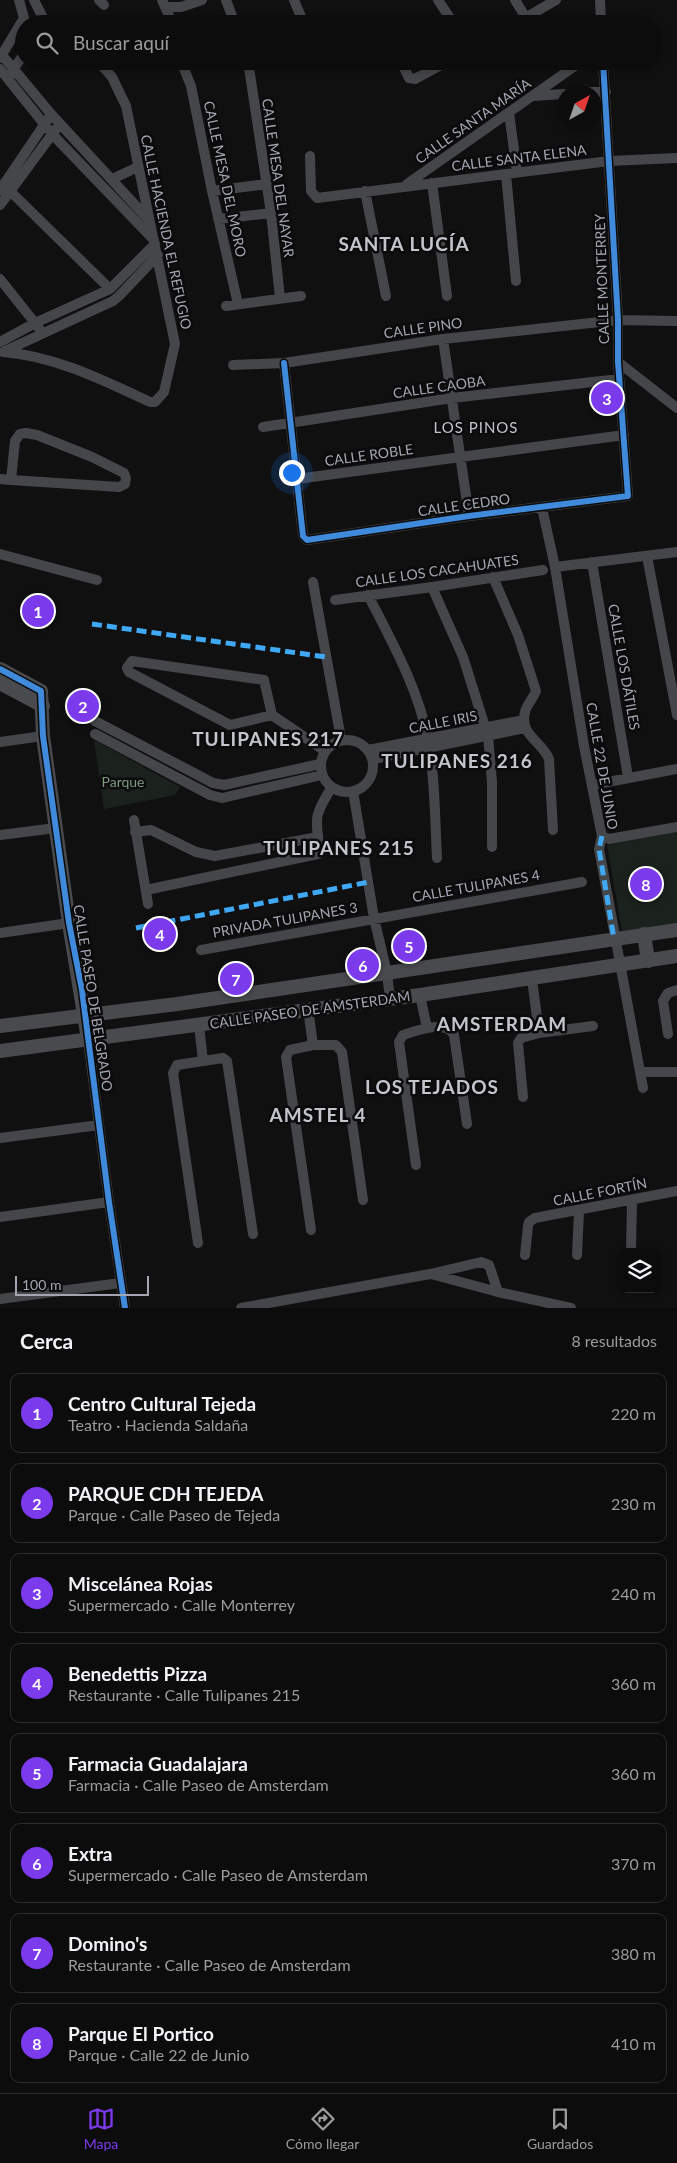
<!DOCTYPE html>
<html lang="es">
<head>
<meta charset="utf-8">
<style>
  body { margin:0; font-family:Lato,sans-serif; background:#1a1a1b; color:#f1f3f6 }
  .controls { position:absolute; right:15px; bottom:15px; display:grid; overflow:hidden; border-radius:10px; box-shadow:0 2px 8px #0003 }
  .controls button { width:45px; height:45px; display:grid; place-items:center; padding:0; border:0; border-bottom:1px solid #2c2c2e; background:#0c0c0d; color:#f1f3f6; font:25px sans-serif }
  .compass { position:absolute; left:557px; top:85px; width:45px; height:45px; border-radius:50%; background:#0c0c0d; box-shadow:0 2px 8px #0003; rotate:40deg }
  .scale { position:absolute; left:15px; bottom:12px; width:134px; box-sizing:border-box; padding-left:5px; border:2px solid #a3a6b1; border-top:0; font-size:14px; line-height:18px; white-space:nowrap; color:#a3a6b1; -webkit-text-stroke:4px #0b0b0c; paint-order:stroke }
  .you { position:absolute; left:291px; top:472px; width:18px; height:18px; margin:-12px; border:4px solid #fff; border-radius:50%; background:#1a73e8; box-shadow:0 0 0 8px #1a73e833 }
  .badge { display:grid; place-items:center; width:32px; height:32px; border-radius:50%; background:#7c3aed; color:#fff; font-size:16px; font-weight:700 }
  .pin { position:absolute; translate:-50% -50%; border:2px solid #fff; box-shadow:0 1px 5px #0006 }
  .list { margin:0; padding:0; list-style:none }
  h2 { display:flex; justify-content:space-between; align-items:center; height:65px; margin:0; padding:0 20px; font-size:21px }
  h2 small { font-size:16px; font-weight:400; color:#9a9b9d }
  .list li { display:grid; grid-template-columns:32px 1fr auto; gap:15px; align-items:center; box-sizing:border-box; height:80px; margin:0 10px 10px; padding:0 10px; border:1px solid #2c2c2e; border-radius:10px }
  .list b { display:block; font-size:19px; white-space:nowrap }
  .list p { margin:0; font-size:16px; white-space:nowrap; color:#9a9b9d }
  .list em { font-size:16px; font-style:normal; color:#9a9b9d }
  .icon { flex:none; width:28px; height:28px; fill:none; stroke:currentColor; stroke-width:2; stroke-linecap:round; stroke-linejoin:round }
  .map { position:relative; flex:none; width:677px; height:1308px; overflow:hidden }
  .search { position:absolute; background:#0c0c0d; box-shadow:0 2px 8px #0003; left:15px; right:15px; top:15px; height:55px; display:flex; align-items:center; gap:12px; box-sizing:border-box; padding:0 18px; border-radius:28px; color:#9a9b9d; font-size:19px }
  .sheet { height:785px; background:#0c0c0d }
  nav { display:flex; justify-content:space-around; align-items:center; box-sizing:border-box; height:70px; border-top:1px solid #2c2c2e; background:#0c0c0d; font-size:14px; color:#9a9b9d }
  nav a { display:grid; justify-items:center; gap:2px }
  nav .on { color:#7c3aed }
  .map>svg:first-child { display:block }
  .green { fill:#1b211c }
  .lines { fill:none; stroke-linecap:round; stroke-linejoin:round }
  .street { stroke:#45464a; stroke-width:10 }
  .secondary { stroke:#494a4e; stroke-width:14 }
  .quiet { stroke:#3fa9f5; stroke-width:5; stroke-dasharray:10 5; stroke-linecap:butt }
  .cycleway-casing { stroke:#0b0b0c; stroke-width:9 }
  .cycleway { stroke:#408adc; stroke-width:6 }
  .labels { text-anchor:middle; stroke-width:5; stroke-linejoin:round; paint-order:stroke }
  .street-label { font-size:14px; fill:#a3a6b1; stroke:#0b0b0c }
  .park-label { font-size:14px; fill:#7b9a7f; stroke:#0b0b0c }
  .neighbourhood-label { font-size:15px; letter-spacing:1px; fill:#c3c5cd; stroke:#0b0b0c }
  .district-label { font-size:19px; font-weight:bold; letter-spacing:1px; fill:#c3c5cd; stroke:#0b0b0c }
</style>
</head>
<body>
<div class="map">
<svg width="677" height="1308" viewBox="0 0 677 1308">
  <rect width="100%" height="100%" fill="#101011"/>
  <path class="green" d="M87,692L90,713L62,699Z
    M94,740L180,787L175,795L104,809Z
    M677,832V923L622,931L607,845Z"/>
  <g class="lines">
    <path class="street" d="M34,0L45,22
      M99,0L104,5
      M162,0L170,18V24
      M226,0L235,24
      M294,0L304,24
      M438,0L454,24
      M515,0L526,18
      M600,0L601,24
      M165,7H181L202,0
      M381,22L382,24
      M515,24L556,0
      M2,55L51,114L148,219
      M0,58L24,18L19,0
      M181,61L191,86L212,191L238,304
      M248,61L271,213L280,298
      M401,61L409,78L415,79L448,61
      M0,69L52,134L154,240
      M10,74L24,54
      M591,92H606
      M533,96L564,94
      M509,113L517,172
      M310,156L311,191L317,198L609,161L677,158
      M506,174L516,281
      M112,179L138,167
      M432,183L447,296
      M407,184L582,61
      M0,190L48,119
      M10,191L110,289
      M212,191L267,184
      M365,191L386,296
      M0,205L56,129
      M218,219L271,213
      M0,279L39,328
      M226,306L301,296
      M443,339L469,516
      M0,342L35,323L110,289L155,244
      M5,351L113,301L119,296L158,255
      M3,352C55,356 103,380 150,402H155L164,392L175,344L126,106L112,77L98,61
      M618,362L677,408
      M284,363L303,536L307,540L469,516L628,496L618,362V320L603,61
      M233,365L284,363L443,339L618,320L677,321
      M263,427L452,398L619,379
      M0,479L11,480L119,487L125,484L126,478L124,473L92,457L37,435L26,433L20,434L15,441L11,480
      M297,479L624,435
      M542,508L555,567L584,746L602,836L599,849L643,1088
      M0,554L97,580
      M647,556L677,715
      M592,562L628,777
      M555,567L677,552
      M493,577L518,635L536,691C533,699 527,704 525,712C519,735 542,741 549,759L553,830
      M313,582L341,739
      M432,587L463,657L488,736L492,782V847
      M368,595C392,642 418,688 428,739C435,776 435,820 437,858
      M335,600L432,587L543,570
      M272,715L230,725L129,672L127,668L132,661L264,680L272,715L325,751
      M95,721L213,783L224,785L320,764
      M95,734L210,795L222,798L322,775
      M321 766a26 26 0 1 1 52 0a26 26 0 1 1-52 0Z
      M0,742L43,736
      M368,750L524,720
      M373,759L525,728
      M592,785L677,769
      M353,791L374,918L387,973L390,999
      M134,820L148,904
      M135,832L151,830L196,852L215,856L318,837
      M0,835L56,828
      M602,836L609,839L677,827
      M146,890L318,854L320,850C315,818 314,815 332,787
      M0,933L69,923
      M201,950L582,882
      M420,995L427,1028
      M308,1009L313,1045
      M199,1025L203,1061
      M539,1033L593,1026
      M668,1034L663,1001L668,993L677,990
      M88,1039L109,1202L125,1308
      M640,1072H677
      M523,1097L518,1043L521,1038L539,1033L532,979
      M0,1138L99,1125
      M416,1165L399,1042L403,1035C416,1031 446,1019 454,1035L467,1124
      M0,1217L109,1202
      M311,1230L286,1057L290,1050L313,1045H336L342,1052L363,1200
      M198,1243L173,1073L177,1065L223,1058L227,1061L253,1234
      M631,1252L632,1200
      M525,1255L528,1226L529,1222L535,1218L677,1191
      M577,1255L579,1211
      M431,1274L498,1292L571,1308
      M0,1299L120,1283
      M241,1308L430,1274L481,1262L489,1265L498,1292"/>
    <path class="secondary" d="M0,669L41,691L43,736L69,923L88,1039
      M0,683L43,706
      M644,934L648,961
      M0,1026L177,1004L677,930
      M0,1051L420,995L677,956"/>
    <path class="quiet" d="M92,624L326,657
      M602,836L599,849L614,939
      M136,928L369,882"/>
    <defs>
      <path id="cycleway" d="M284,363L303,536L307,540L469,516L628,496L618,362V320L603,61
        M0,669L41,691L43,736L69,923L82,990L109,1202L125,1308"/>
    </defs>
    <use href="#cycleway" class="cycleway-casing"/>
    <use href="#cycleway" class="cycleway"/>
  </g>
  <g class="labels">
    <g class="street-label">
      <text transform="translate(473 121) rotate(-35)" y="5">CALLE SANTA MARÍA</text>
      <text transform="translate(519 158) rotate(-7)" y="5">CALLE SANTA ELENA</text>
      <text transform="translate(278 178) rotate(82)" y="5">CALLE MESA DEL NAYAR</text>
      <text transform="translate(225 179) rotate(78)" y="5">CALLE MESA DEL MORO</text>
      <text transform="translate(166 232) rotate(78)" y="5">CALLE HACIENDA EL REFUGIO</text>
      <text transform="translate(602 279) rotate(-92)" y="5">CALLE MONTERREY</text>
      <text transform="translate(423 328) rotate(-8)" y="5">CALLE PINO</text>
      <text transform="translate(439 387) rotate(-8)" y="5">CALLE CAOBA</text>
      <text transform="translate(369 455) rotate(-8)" y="5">CALLE ROBLE</text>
      <text transform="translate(464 505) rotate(-8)" y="5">CALLE CEDRO</text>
      <text transform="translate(437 571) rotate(-8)" y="5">CALLE LOS CACAHUATES</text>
      <text transform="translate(624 667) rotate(80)" y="5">CALLE LOS DÁTILES</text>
      <text transform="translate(443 722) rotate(-11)" y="5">CALLE IRIS</text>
      <text transform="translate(602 766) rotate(80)" y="5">CALLE 22 DE JUNIO</text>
      <text transform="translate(476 886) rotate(-10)" y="5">CALLE TULIPANES 4</text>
      <text transform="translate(285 920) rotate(-10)" y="5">PRIVADA TULIPANES 3</text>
      <text transform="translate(93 998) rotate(81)" y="5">CALLE PASEO DE BELGRADO</text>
      <text transform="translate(310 1010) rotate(-8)" y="5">CALLE PASEO DE AMSTERDAM</text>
      <text transform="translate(600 1192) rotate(-11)" y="5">CALLE FORTÍN</text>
    </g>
    <g class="park-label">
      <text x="123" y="787">Parque</text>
    </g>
    <g class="neighbourhood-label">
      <text x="476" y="433">LOS PINOS</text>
    </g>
    <g class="district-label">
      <text x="404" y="251">SANTA LUCÍA</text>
      <text x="268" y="746">TULIPANES 217</text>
      <text x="457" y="768">TULIPANES 216</text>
      <text x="339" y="855">TULIPANES 215</text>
      <text x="502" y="1031">AMSTERDAM</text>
      <text x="432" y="1094">LOS TEJADOS</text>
      <text x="318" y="1122">AMSTEL 4</text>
    </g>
  </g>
</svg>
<div class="controls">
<button><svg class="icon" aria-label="layers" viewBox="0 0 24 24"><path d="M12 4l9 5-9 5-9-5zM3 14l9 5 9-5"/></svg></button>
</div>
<svg class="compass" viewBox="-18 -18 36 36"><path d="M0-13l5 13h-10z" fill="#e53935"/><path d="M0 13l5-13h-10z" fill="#9a9b9d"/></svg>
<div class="scale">100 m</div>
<div class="you"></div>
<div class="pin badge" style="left:38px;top:611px">1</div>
<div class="pin badge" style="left:83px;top:706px">2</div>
<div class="pin badge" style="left:607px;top:398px">3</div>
<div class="pin badge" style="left:160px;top:934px">4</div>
<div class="pin badge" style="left:409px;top:946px">5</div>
<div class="pin badge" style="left:363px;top:965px">6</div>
<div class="pin badge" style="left:236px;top:979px">7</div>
<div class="pin badge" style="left:646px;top:884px">8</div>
<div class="search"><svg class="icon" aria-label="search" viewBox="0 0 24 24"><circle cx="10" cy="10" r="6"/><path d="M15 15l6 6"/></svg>Buscar aquí</div>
</div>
<section class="sheet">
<h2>Cerca<small>8 resultados</small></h2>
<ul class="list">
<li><span class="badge">1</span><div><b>Centro Cultural Tejeda</b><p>Teatro · Hacienda Saldaña</p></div><em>220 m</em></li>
<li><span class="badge">2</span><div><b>PARQUE CDH TEJEDA</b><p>Parque · Calle Paseo de Tejeda</p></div><em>230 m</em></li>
<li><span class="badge">3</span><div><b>Miscelánea Rojas</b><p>Supermercado · Calle Monterrey</p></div><em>240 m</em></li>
<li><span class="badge">4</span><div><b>Benedettis Pizza</b><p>Restaurante · Calle Tulipanes 215</p></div><em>360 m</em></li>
<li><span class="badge">5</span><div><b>Farmacia Guadalajara</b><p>Farmacia · Calle Paseo de Amsterdam</p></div><em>360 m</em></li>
<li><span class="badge">6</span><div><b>Extra</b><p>Supermercado · Calle Paseo de Amsterdam</p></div><em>370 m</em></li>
<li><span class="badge">7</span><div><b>Domino's</b><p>Restaurante · Calle Paseo de Amsterdam</p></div><em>380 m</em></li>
<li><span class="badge">8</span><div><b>Parque El Portico</b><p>Parque · Calle 22 de Junio</p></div><em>410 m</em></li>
</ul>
</section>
<nav>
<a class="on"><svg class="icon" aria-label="map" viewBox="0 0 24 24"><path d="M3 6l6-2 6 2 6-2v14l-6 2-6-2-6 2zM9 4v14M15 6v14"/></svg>Mapa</a>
<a><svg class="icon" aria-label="directions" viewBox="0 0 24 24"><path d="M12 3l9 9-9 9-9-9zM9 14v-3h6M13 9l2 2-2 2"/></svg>Cómo llegar</a>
<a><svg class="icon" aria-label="saved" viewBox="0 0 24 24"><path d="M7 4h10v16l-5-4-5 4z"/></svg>Guardados</a>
</nav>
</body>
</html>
